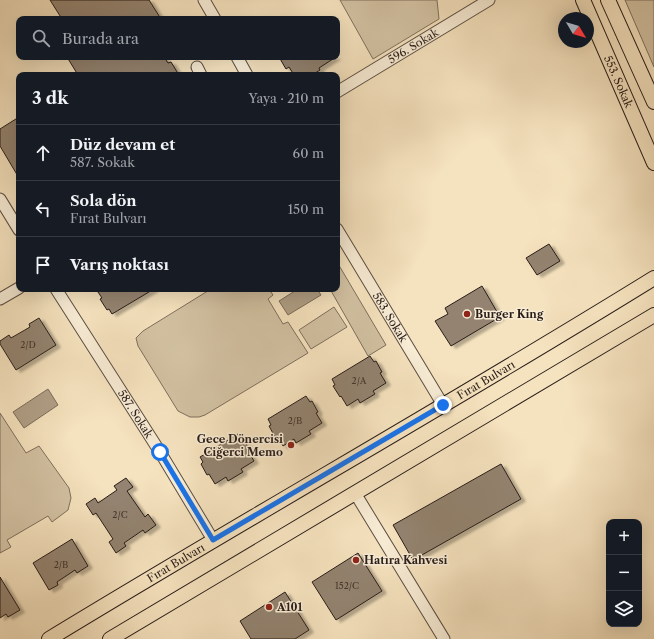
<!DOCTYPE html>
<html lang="tr">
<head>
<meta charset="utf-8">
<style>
  body { margin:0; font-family:"Libre Caslon Text",serif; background:#20242c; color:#f1f3f6 }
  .controls { position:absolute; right:12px; bottom:12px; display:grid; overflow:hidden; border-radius:8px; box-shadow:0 4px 16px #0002 }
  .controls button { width:36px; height:36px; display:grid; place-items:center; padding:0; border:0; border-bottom:1px solid #363941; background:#171b24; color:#f1f3f6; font:20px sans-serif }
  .compass { position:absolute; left:558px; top:12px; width:36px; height:36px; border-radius:50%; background:#171b24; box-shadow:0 4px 16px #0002; rotate:128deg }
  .stop { position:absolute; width:12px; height:12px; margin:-9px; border:3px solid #1a73e8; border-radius:50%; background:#fff }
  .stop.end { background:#1a73e8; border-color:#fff; box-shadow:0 1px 4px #0008 }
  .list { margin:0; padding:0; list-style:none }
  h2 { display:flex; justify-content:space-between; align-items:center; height:52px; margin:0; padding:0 16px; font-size:17px }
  h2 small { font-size:13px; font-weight:400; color:#9ea1a6 }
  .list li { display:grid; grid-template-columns:26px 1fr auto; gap:12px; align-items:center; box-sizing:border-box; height:56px; padding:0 16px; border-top:1px solid #363941 }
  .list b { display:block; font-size:15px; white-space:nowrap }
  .list p { margin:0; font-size:13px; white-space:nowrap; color:#9ea1a6 }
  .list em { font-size:13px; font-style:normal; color:#9ea1a6 }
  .icon { flex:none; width:22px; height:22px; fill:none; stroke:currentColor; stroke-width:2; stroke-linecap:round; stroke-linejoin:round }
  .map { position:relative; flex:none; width:654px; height:639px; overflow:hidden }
  .search { position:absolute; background:#171b24; box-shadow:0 4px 16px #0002; left:16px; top:16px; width:324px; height:44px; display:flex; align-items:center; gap:10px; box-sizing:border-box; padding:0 14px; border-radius:8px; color:#9ea1a6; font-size:15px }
  .panel { position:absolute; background:#171b24; box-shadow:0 4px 16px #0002; left:16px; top:72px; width:324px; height:220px; border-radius:8px }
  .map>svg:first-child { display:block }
  .green { fill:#d2c1a2; stroke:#7e6f5e }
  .water { fill:#b09f86; stroke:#7a6b5a }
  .building { fill:#93836f; stroke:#291d19; filter:url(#shadow) }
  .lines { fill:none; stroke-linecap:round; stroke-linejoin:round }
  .minor-casing { stroke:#5c4e42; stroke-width:13 }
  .major-casing { stroke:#291d19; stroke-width:16 }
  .minor { stroke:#f8ecd5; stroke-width:11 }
  .major { stroke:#f5e2be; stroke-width:14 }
  .route { stroke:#1a73e8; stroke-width:5 }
  .poi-dot { fill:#8f2418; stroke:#f8ecd5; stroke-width:1.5 }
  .labels { text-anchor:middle; stroke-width:3; stroke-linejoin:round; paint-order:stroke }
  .number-label { font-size:9px; fill:#44362e }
  .street-label { font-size:11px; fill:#291d19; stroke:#f8ecd5 }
  .poi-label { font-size:11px; font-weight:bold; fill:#291d19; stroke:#f8ecd5; text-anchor:start }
</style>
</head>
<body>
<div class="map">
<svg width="654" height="639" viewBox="0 0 654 639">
  <defs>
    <filter id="shadow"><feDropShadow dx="4.5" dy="2.5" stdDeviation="1" flood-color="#0004"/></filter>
  </defs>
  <rect width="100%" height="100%" fill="#f5e2be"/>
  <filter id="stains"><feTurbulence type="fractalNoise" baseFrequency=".005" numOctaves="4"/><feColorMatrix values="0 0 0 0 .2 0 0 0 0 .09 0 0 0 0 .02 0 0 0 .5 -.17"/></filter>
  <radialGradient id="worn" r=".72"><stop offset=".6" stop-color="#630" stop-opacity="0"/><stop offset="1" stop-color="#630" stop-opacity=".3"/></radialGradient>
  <path class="green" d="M340,0H437L439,19L373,59Z
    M625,0H654V67Z
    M337,262L386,345L368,356L330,289H337Z
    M211,289H269L273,295L268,299L283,324L288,322L308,353L205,415L199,417H190L178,411L138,346L136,338L143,331Z
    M334,307L347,327L311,349L299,330Z
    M0,413L26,453L39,446L69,488L71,498L68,510L52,522L48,516L7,540L11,547L0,553Z"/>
  <path class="water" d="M298,289H317L321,295L288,315L279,301Z
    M48,389L58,405L24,428L13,412Z"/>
  <path class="building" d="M50,0H149L161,19H62Z
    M67,57H164L168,63L171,62L179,75H78Z
    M279,57H336L319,68L320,70L312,75H294L289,67L286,69Z
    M19,117V178L0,146V129Z
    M549,244L560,261L537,275L526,258Z
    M482,286L500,317L451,346L435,321L448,314L445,308Z
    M96,289H154L112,314L109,309L107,310L100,299L102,298Z
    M39,318L56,345L16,370L0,344V341L9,335L11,338L30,327L29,324Z
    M370,356L374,362L376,361L382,372L380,373L386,383L373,391L375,394L360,403L358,399L347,406L341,396L340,397L333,386L335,385L332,379Z
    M306,396L310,402L312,401L318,412L316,413L322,423L309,431L311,434L296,443L294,439L283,446L277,436L275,437L269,426L271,425L268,419Z
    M238,434L242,440L243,439L250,450L248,451L254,461L241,469L243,472L228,481L226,477L215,484L209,474L207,475L201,464L203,462L200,457Z
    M501,464L521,499L413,560L393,525Z
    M126,478L133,487L127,491L145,517L148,514L156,525L145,533L143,530L124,543L126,546L116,553L109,542L113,539L96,513L93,515L86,504L95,498L98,503L117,490L114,486Z
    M72,539L88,566L77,573L75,570L57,582L58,585L49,590L33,563Z
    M358,553L382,591L336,620L312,582Z
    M0,577L20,610L8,617L6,614L0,618Z
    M285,592L309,630L295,639H251L240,621Z"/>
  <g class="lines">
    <defs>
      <g id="minor">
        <path d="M204,0L215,19"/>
        <path d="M237,57L247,75"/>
        <path d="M197,67L201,75"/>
        <path id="s1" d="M337,92L489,0"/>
        <path d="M0,199L19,230"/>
        <path id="s2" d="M337,229L443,405"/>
        <path id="s3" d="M56,289L160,452L213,540"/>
        <path d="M0,299L19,288"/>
        <path d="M355,493L444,639"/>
      </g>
      <g id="major">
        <path id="s4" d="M583,0L654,163"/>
        <path d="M608,0L654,102"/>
        <path id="s5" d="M49,639C249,517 454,402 654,278"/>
        <path d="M110,639L654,315"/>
      </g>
    </defs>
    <use href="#minor" class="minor-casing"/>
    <use href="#major" class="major-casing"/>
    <use href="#minor" class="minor"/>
    <use href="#major" class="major"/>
  </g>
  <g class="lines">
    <path class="route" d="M160,452L213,540L443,405"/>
  </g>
  <g class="poi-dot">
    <circle cx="467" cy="314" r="4"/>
    <circle cx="291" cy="445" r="4"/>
    <circle cx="356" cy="560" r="4"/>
    <circle cx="269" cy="607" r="4"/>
  </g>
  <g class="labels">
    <g class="number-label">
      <text x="28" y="348">2/D</text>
      <text x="359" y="384">2/A</text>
      <text x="295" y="424">2/B</text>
      <text x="120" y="518">2/C</text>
      <text x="61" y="568">2/B</text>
      <text x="347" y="589">152/C</text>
    </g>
    <g class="street-label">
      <text dy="4" stroke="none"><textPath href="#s1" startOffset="89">596. Sokak</textPath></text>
      <text dy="4" stroke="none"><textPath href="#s4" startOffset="89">553. Sokak</textPath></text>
      <text dy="4" stroke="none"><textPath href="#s2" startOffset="103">583. Sokak</textPath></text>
      <text dy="4" stroke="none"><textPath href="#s5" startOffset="508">Fırat Bulvarı</textPath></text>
      <text dy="4" stroke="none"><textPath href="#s3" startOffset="148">587. Sokak</textPath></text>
      <text dy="4" stroke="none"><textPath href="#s5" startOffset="148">Fırat Bulvarı</textPath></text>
    </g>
    <g class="poi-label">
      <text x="475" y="318">Burger King</text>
      <text x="283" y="443" text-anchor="end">Gece Dönercisi<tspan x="283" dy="13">Ciğerci Memo</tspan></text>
      <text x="364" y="564">Hatıra Kahvesi</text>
      <text x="277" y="611">A101</text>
    </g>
  </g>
  <rect width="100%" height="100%" filter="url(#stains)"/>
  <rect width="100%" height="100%" fill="url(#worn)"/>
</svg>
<div class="controls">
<button>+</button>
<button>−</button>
<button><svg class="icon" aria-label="layers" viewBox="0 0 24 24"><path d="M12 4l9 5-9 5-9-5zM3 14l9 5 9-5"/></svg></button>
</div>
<svg class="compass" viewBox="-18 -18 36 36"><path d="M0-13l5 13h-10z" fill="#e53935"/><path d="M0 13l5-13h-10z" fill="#9ea1a6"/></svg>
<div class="stop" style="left:160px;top:452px"></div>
<div class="stop end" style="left:443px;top:405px"></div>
<div class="search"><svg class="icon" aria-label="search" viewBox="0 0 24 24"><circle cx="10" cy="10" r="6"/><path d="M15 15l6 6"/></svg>Burada ara</div>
<section class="panel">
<h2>3 dk<small>Yaya · 210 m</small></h2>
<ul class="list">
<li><svg class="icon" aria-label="ahead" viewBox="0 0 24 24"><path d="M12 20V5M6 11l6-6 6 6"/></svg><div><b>Düz devam et</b><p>587. Sokak</p></div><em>60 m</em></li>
<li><svg class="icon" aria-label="left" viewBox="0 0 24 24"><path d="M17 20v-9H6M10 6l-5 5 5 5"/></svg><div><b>Sola dön</b><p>Fırat Bulvarı</p></div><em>150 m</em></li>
<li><svg class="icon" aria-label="arrive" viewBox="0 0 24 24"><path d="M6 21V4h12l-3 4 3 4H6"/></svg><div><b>Varış noktası</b></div></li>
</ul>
</section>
</div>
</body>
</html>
